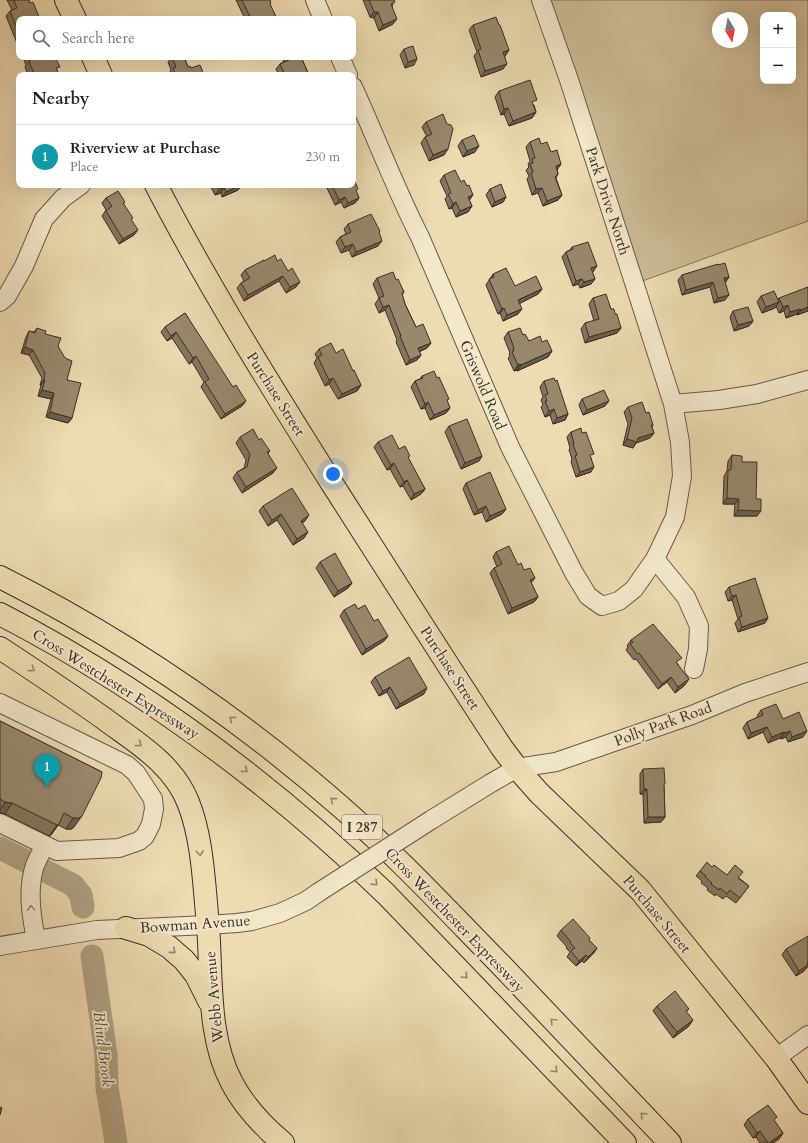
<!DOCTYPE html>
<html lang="en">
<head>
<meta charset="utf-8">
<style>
  body { margin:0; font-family:Cardo,serif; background:#f2f2f2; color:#222 }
  .controls { position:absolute; right:12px; top:12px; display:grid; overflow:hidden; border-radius:8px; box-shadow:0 4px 16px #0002 }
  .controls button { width:36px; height:36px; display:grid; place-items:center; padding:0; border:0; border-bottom:1px solid #e0e0e0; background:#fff; color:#222; font:20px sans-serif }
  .compass { position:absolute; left:712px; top:12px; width:36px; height:36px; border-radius:50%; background:#fff; box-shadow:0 4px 16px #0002; rotate:170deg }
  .you { position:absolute; left:333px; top:474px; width:14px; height:14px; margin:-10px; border:3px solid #fff; border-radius:50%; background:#1a73e8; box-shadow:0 0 0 6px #1a73e833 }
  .badge { display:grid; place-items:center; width:26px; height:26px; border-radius:50%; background:#db2777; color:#fff; font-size:13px; font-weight:700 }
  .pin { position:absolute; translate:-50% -33px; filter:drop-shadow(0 1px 2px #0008) }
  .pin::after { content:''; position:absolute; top:21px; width:14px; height:12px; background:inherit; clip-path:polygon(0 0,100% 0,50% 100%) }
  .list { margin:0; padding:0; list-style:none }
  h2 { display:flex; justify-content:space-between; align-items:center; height:52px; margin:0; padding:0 16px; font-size:17px }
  h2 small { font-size:13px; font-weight:400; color:#767676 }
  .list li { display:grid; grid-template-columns:26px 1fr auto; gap:12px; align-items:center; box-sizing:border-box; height:64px; padding:0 16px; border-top:1px solid #e0e0e0 }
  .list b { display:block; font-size:15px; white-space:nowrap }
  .list p { margin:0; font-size:13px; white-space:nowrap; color:#767676 }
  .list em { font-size:13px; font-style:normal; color:#767676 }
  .icon { flex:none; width:22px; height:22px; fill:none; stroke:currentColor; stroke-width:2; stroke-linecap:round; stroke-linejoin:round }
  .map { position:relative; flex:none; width:808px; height:1143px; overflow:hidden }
  .search { position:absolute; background:#fff; box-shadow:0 4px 16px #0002; left:16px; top:16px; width:340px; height:44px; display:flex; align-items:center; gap:10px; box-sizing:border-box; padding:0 14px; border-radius:8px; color:#767676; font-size:15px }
  .panel { position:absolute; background:#fff; box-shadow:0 4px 16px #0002; left:16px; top:72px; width:340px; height:116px; border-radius:8px }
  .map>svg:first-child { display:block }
  .green { fill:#cfbe99; stroke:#857660; fill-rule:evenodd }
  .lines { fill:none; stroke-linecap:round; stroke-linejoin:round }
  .river { stroke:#b0a182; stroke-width:23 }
  .minor-casing { stroke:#685a49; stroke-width:20 }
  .major-casing { stroke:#3b2f26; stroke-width:24 }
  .highway-casing { stroke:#3b2f26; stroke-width:24 }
  .minor { stroke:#f3e8cc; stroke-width:18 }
  .major { stroke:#eddbb1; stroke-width:22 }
  .highway { stroke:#eddbb1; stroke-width:22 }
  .minor-bridge-casing { stroke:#685a49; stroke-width:20; stroke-linecap:butt }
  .minor-bridge { stroke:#f3e8cc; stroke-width:18 }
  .wall { fill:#83755f; stroke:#3b2f26 }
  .shaded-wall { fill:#6a5f4d; stroke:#3b2f26 }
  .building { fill:#98886e; stroke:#3b2f26 }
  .oneway { stroke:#94856c }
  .oneway2 { stroke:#978c79 }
  .labels { text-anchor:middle; stroke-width:3.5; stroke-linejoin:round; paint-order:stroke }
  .shield { fill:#f3e8cc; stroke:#726658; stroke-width:1 }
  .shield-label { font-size:14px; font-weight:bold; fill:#3b2f26 }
  .street-label { font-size:15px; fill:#3b2f26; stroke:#f3e8cc }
  .water-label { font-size:16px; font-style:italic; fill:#584c3d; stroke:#f3e8cc }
</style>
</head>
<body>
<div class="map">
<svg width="808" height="1143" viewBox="0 0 808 1143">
  <rect width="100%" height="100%" fill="#eddbb1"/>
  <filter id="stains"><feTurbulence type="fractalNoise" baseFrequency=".005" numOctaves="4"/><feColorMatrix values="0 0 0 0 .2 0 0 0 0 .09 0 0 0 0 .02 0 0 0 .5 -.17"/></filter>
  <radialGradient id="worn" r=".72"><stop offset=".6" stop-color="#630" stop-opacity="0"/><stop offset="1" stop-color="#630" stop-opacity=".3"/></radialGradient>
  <path class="green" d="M538,0H808V221L637,283ZM763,15H793V81H763ZM718,18H742V42H718Z"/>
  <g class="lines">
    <path class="river" d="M0,848L73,885L81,895L83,907
      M92,956L106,1055L107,1088L111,1111L116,1143"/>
    <defs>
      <path id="minor" d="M315,0L323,19
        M340,57L348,75
        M353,87C376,137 395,188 420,237L510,447L574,573L588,596L602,606L619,601L634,589L655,559L675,517L682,476L680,442L673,404L569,80L541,0
        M0,302L7,296L24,266L44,219L63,198L81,185
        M673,404L719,400L757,394L808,380
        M655,559L686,597L699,626L698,649L694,669
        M0,703L127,765L136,773L153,799L154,809L151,824L145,836L139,841L119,848L57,851L0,823
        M431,820L491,783L517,768L556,762L692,715L745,693L808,672
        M36,939C31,916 27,889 35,865C38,859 41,852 45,845
        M0,946L97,930L208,925L237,923L252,921L280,913L306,901L319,892
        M776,1058L808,1035"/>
      <path id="major" d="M66,0L75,19
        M93,57L101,75
        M156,185C209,287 270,385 331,482C388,571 444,660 502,748L517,768L539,793L640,890L776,1058L808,1103
        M208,925C212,976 207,1037 232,1083C244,1106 263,1126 283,1143
        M126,928L149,935L169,947L184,960L196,975L209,1001"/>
      <path id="highway" d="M0,577C123,639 237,716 341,807C398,857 449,912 502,966C558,1025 614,1084 670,1143
        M0,614C143,688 270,782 386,894L625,1143
        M0,648C35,671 71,695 106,720C137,743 173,764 188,802C203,839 204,886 208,925"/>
    </defs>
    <use href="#minor" class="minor-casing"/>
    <use href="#major" class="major-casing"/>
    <use href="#highway" class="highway-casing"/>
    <use href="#minor" class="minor"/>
    <use href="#major" class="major"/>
    <use href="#highway" class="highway"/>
    <defs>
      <path id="minor-bridge" d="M319,892L431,820"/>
    </defs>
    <use href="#minor-bridge" class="minor-bridge-casing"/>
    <use href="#minor-bridge" class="minor-bridge"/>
  </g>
  <path class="wall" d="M7,0H29L19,19V48L6,16L10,11L12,10Z
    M236,0H270V5L277,19H245Z
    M363,0H394L392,7L393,24L379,31L374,18L370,17Z
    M473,25L509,50L505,56L503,69L481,77L474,56L477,52L469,30Z
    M404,49L414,65L405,68L400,55Z
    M23,57H55L57,71L59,75H28L25,67L26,65Z
    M172,57H184L188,67L204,75H170L169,74L171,70L168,62Z
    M286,57H301L309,75H279L276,69L280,64L284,62L283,61Z
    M499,91L534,105L536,112L532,118L509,126L504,114L501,115L495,97Z
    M426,122L444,155L429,161L421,143L425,137H427L422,127Z
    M462,140L475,152L463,157L458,146Z
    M530,142L541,144L551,152L561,164L557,169L558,174L556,178L562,195L558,200L543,206L538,193L532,195L527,179L529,176L526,170L529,167L528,164L530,161L526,147Z
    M444,175L469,200L472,206L468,212L456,217L452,208L449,209L445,199L447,196L440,181Z
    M210,185H241L238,190L222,197L221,193L215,195Z
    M324,185H353L359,198L355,203L344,208L341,202L335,205L326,186Z
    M490,189L506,197L503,202L492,207L486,195Z
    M106,198L124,204L134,235L119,244L102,216L106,210L102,203Z
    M348,224L380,231L379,232L378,246L352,257L349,250L341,253L336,242L340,237L346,234L344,229Z
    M572,247L593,272H592L595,279L591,284L580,288L578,284L573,286L562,257L566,252L570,250Z
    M264,261H277L296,287L286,293L279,281L244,301L237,288L241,283L244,281L241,275L245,270Z
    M718,265L729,277L725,283V300L714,303L710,287L682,295L678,280L682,275Z
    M493,274L515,286L542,289L538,294L520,303L518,314L503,321L500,313L498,314L486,285Z
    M377,278L396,280L404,292L402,295L405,304L416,327L431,343L427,348L419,352L421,355L417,360L406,365L396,342L397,340L385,310L379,313L375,304L379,298L373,284Z
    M761,296L778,300L779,298L808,311L797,315V314L786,318L784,311L779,313L776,306L775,308L762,313L757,302Z
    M593,298L611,309L621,328L617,333L585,343L581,329L585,323L594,321L589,304Z
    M733,311L753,321L749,326L734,331L730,317Z
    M185,313L242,406L221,419L201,387L204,382L192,362L189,364L172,338L167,341L161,332L165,327Z
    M37,328L45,334L58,346L67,380L72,418L68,423L46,417L51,399L38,396L41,385H40L42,378L29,355L21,353L26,337L29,331L34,332Z
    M508,332L523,335L529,341L542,342L552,351L548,357L517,371L516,370L514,371L508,358L510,356L509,354L510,353L504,338Z
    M319,349L336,353L353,371L361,385L357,391L338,399L329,384L325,386L314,363L317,358L315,354Z
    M422,376L447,402L450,408L446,413L430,420L425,408L421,409L411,387L415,381L420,379Z
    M544,381L568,414L565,420L553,424L550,415L545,417L541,407L543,405L541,400L543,397L540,387Z
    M582,399L605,406L583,415L579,405Z
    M628,407L646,413L653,425L652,427L654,433L650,438L636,443L633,448L623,445L628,424L624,412Z
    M449,426L482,456L479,461L461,469L445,432Z
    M571,432L591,458V472L576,477L571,462L572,459L569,450L570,448L567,437Z
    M240,437L259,440L270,451L268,453L273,473L242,493L233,478L237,472L244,468L246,460L236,443Z
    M378,442L399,449L408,458L425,489L421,494L411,500L403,486L400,487L390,469L387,470L374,447Z
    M732,455L742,462L756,499L757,516H734L735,504H723L724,476L727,471L728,461Z
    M466,483L506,509L502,514L486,522L482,512L474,515L463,489Z
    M263,506L305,521L302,523L304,538L293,545L277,520L268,526L259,511Z
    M496,552L518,565L524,570L531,583L538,597L534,602L508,614L490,573L494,568L497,567L493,557Z
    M320,562L352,583L348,588L334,597L316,568Z
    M729,587L765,623L738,632L735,623L738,619L732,600L728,601L725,592Z
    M358,609L374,621L388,636L384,641L362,655L340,616L344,610Z
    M631,640L678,664L685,685L675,693L667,682L658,689L636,659L634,660L626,650L628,647L627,646Z
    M375,677L424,694L396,709L387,692L379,696L371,682Z
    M761,710L783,719L803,737L788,742L786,737L781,739L780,738L768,743L763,732L748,739L743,728L747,722L758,717L757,716Z
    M0,721L102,772L74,827L72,829H66L58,825L51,835L49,836L5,814L0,813Z
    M643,769L664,786L665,817L661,822L644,823L643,794H640V774Z
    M712,867L727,875L739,878L749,886L736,903L726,896L723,899L716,894L715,896L707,890L708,888L701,883L702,881L696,876L700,871Z
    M561,930L589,940L597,948L593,954L584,963L582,961L576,966L567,957L570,952L566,948L567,947L557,936Z
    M786,949L808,966L804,971L796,976L782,955Z
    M657,1006L689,1009L686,1012L689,1026L673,1038L653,1011Z
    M748,1119L774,1121L783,1133L779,1139L773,1143H760L756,1137L753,1138L744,1125Z"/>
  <path class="shaded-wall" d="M374,12H378L374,18L370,17Z
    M397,19L393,24L379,31L383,25Z
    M509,50L505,56L499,58L503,52Z
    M417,59L414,65L405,68L408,62Z
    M507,64L503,69L481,77L485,71Z
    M508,108L504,114L501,115L504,109Z
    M536,112L532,118L509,126L513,121Z
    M479,146L475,152L463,157L467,151Z
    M448,149L444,155L429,161L433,155Z
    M561,164L557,170L556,166Z
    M241,185L238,190L222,197L226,192Z
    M224,187L221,193L215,195L219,190Z
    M542,188L538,193L532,195L536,189Z
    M473,195L469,201L468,197Z
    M562,195L558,200L543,206L547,201Z
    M345,197L341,202L335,205L339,200Z
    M506,197L503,202L492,207L495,202Z
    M359,198L355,203L344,208L348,203Z
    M456,202L452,208L449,209L453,204Z
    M472,206L468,212L456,217L460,211Z
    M138,230L134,235L119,244L123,239Z
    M382,241L378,246L352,257L356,252Z
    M353,244L349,250L341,253L345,247Z
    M597,266L593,272L587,274L591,268Z
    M283,276L279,281L244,301L248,295Z
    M729,277L725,283L724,278Z
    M582,279L578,284L573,286L576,281Z
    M595,279L591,284L580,288L584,282Z
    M300,282L296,287L286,293L290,287Z
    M713,282L710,287L682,295L686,290Z
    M542,289L538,294L515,306L518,300Z
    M729,295L725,300L714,303L718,298Z
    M779,302L775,308L762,313L766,307Z
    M389,305L385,310L379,313L383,307Z
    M788,305L784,311L779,313L783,307Z
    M808,307V311L797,315L801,310Z
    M504,308L500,313L498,314L502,309Z
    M522,309L518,314L503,321L507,315Z
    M800,309L797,314L786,318L790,312Z
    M753,321L749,326L734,331L738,325Z
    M621,328L617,333L585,343L589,337Z
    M176,332L172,338L167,341L171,336Z
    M431,343L427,348L414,354L418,348Z
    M25,347L33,350L29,355L21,353Z
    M552,351L548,357L517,371L521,365Z
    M421,355L417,360L406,365L410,360Z
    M196,356L192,362L189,364L193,358Z
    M520,364L516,370L514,371L518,365Z
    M333,378L329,384L325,386L329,380Z
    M44,380H45L41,385H40Z
    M361,385L357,391L338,399L342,394Z
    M42,390L54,393L51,399L38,396Z
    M246,401L242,406L221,419L225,414Z
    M609,401L605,406L583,415L587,410Z
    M428,402L425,408L421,409L425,404Z
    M450,408L446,413L430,420L434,415Z
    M554,409L550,415L545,417L549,411Z
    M50,412L72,418L68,423L46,417Z
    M568,414L565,420L553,424L557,418Z
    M654,433L650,438L636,443L633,448L623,445L627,439L638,438Z
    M482,456L479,461L461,469L465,463Z
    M394,463L390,469L387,470L391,465Z
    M594,467L591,472L576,477L580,472Z
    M277,468L273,473L242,493L246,487Z
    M407,480L403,486L400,487L404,482Z
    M425,489L421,494L411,500L414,494Z
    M727,498L739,499L735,504H723Z
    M486,506L482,512L474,515L478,510Z
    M506,509L502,514L486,522L490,516Z
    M738,510L761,511L757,516H734Z
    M281,514L277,520L268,526L272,520Z
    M309,515L305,521L297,526L301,521Z
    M308,532L304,538L293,545L297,539Z
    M535,578L531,583L530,580Z
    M352,583L348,588L334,597L338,591Z
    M736,595L732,600L728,601L732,596Z
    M538,597L534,602L508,614L512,608Z
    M768,618L765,623L738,632L742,627Z
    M388,636L384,641L362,655L366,649Z
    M671,677L667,682L658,689L662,684Z
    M689,679L685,685L675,693L678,687Z
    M390,687L387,692L379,696L383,691Z
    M427,688L424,694L396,709L400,704Z
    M767,727L763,732L748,739L751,733Z
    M790,731L786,737L781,739L785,733Z
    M807,731L803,737L788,742L792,737Z
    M784,732L780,738L768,743L772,737Z
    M644,789H647L643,794H640Z
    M5,802L12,803L5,814L0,813V810Z
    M82,816L74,827L72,829H66L73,818Z
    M648,817H665L661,822L644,823Z
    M59,824L51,835L49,836L57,825Z
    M597,948L593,954L584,963L588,957Z
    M586,955L582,961L576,966L579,961Z
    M808,962V966L804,971L796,976L799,971Z
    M693,1020L689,1026L673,1038L677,1032Z
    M760,1131L756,1137L753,1138L757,1133Z
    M783,1133L779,1139L773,1143H769Z"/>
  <path class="building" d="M14,0H29L30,3L33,2L39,17L35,19H19V33L10,11L17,8Z
    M242,0H270L271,3L270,4L277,19H251Z
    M369,0H394L395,2L391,4L397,19L383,25L378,12H374Z
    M496,17L499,25H500L509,50L503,52L507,64L485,71L478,50L481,49L473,25Z
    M413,46L417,59L408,62L404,49Z
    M29,57H55L60,67L56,68L59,75H35L29,62L30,61Z
    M172,57H184L188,67L190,66L191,68L200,65L204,75H176L173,68L176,67Z
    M288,57H301L309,75H285L280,64L289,60Z
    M530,80L537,100L532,102L536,112L513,121L508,108L504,109L499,91Z
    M443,114L447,124L451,125L453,129L448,149L433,155L425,137L432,134L426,122Z
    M474,135L479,146L467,151L462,140Z
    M539,138L541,144L547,142L551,152L557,150L561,164L556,166L558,174L555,177L562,195L547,201L542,188L536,189L531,173L533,172L530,164L533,163L532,159L535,158L530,142Z
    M455,170L461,182L464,180L467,186L469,185L473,195L468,197L472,206L460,211L456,202L453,204L448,194L451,193L444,175Z
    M353,176L358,189L356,190L359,198L348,203L345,197L339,200L332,185H353Z
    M501,184L506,197L495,202L490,189Z
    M217,185H241L226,192L224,187L219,190Z
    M118,191L125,202L123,203L133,218L131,219L138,230L123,239L106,211L112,206L106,198Z
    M371,214L380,231L379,232L382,241L356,252L353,244L345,247L340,237L351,232L348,224Z
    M588,242L597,266L591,268L595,279L584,282L582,279L576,281L566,252L573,249L572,247Z
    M275,255L277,261L281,259L288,271L292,268L300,282L290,287L283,276L248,295L241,283L250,278L245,270L264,260V261Z
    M725,263L729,277L724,278L729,295L718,298L713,282L686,290L682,275L718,264V265Z
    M506,268L515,286L536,276L542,289L518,300L522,309L507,315L504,308L502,309L489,279L494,277L493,274Z
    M393,272L396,280L398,279L404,292L402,293L405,304L416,327L423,324L431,343L418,348L421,355L410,360L400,336H401L389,305L383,307L379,298L384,296L377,278Z
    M808,287V307L801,310L800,309L790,312L788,305L783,307L779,298Z
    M774,291L779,302L766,307L761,296Z
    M606,294L611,309H614L615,314H617L621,328L589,337L585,323L599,319L593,298Z
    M748,307L753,321L738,325L733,311Z
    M185,313L233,387L236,385L246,401L225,414L205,382L209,379L196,356L193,358L176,332L171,336L165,327Z
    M37,328L46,331L45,334L61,338L58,346L65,358L72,361L67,380L81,383L72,418L50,412L54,393L42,390L45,380H44L45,373L33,350L25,347L29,331L35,333Z
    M520,328L523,335L525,334L529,341L540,336L542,342L547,340L552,351L521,365L520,364L518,365L512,352L514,351L513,349L514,348L508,332Z
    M331,343L336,353L343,349L353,371L354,370L361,385L342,394L333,378L329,380L318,357L322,355L319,349Z
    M434,371L437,378L439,377L449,399L447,400L450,408L434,415L428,402L425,404L415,381L423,378L422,376Z
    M554,378L555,381L557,380L568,414L557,418L554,409L549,411L545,401H547L545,395L548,394L544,381Z
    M604,390L609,401L587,410L582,399Z
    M642,402L646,413L649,412L653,425H651L654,433L638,438L637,442L627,439L632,418L628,407Z
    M467,419L482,456L465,463L449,426Z
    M581,428L582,433L586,432L594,454L590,455L594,467L580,472L575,456L577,455L573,444H574L571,432Z
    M253,429L259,440L261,438L270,451L267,452L277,468L246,487L237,472L247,467L250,454L240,437Z
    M392,435L399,449L405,446L410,456L408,457L425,489L414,494L407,480L404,482L394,463L391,465L378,442Z
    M732,455L742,456V462H757L756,499H761V511L738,510L739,499L727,498L728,470H731Z
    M490,472L506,509L490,516L486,506L478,510L466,483Z
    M292,488L309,515L301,521L308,532L297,539L281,514L272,520L263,506Z
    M509,546L518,565L521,563L524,570L530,568L535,578L530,580L538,597L512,608L494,568L502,564L496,552Z
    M335,553L352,583L338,591L320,562Z
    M755,578L768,618L742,627L739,617L742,616L736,595L732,596L729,587Z
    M355,604L358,609L365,605L374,621L378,619L388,636L366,649L344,610Z
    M653,624L682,658L676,662L689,679L678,687L671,677L662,684L639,653L638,654L630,644L633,642L631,640Z
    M409,657L427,688L400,704L390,687L383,691L375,677Z
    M776,704L783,719L799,712L807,731L792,737L790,731L785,733L784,732L772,737L767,727L751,733L747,722L763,715L761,710Z
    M0,721L102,772L101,778L82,816L79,818H73L64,813L59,824L57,825L12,803L5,802L0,799Z
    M664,768L665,784H664L665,817H648L647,789H644L643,769Z
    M707,862L712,867L714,865L727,875L735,865L743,872L738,878L749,886L740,898L730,890L727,894L720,888L719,890L711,884L712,883L705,877L706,876L700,871Z
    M573,919L590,938L589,940L597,948L588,957L586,955L579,961L571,951L575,948L570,943L571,942L561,930Z
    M808,936V962L807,963L808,965L799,971L786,949Z
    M675,991L689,1009L686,1011L693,1020L677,1032L657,1006Z
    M768,1105L777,1117L774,1120L783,1133L769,1143H768L760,1131L757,1133L748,1119Z
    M0,1107L2,1108L0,1115Z"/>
  <defs><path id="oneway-chevron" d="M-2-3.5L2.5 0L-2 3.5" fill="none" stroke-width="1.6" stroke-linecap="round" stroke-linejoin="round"/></defs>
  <g class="oneway">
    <use href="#oneway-chevron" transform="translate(32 669) rotate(34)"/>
    <use href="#oneway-chevron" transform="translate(232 719) rotate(-143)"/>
    <use href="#oneway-chevron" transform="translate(139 744) rotate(36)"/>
    <use href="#oneway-chevron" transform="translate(245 770) rotate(38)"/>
    <use href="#oneway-chevron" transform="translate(333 800) rotate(-139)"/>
    <use href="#oneway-chevron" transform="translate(200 853) rotate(84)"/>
    <use href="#oneway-chevron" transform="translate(375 883) rotate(44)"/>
    <use href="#oneway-chevron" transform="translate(173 951) rotate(40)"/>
    <use href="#oneway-chevron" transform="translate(465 976) rotate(46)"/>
    <use href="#oneway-chevron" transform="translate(553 1021) rotate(-134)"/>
    <use href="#oneway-chevron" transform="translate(555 1070) rotate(46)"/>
    <use href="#oneway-chevron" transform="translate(643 1115) rotate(-134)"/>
  </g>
  <use class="oneway2" href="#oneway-chevron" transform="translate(31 908) rotate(-93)"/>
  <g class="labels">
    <rect class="shield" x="342" y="815" width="40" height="24" rx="3"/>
    <g class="shield-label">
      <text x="362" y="832">I 287</text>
    </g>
    <g class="street-label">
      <text transform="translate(608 201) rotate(72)" y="5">Park Drive North</text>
      <text transform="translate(483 385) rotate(67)" y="5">Griswold Road</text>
      <text transform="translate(276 394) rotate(58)" y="5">Purchase Street</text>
      <text transform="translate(450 668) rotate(57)" y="5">Purchase Street</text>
      <text transform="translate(116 684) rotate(32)" y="5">Cross Westchester Expressway</text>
      <text transform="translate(663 724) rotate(-20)" y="5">Polly Park Road</text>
      <text transform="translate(657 914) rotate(50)" y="5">Purchase Street</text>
      <text transform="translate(455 920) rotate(46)" y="5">Cross Westchester Expressway</text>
      <text transform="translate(195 924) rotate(-4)" y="5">Bowman Avenue</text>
      <text transform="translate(214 997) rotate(-95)" y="5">Webb Avenue</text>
    </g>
    <g class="water-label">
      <text transform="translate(104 1049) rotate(83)" y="6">Blind Brook</text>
    </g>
  </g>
  <rect width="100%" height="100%" filter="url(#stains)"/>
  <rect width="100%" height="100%" fill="url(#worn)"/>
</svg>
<div class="controls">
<button>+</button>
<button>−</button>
</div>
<svg class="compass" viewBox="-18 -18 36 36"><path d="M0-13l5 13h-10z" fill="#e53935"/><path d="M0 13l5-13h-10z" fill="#767676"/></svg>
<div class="you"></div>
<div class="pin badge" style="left:47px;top:787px;background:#0f9aa8">1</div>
<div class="search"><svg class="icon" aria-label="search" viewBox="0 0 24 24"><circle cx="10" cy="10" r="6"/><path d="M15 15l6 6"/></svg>Search here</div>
<section class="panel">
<h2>Nearby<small></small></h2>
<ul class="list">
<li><span class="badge" style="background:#0f9aa8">1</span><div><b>Riverview at Purchase</b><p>Place</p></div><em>230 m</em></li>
</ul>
</section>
</div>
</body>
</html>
